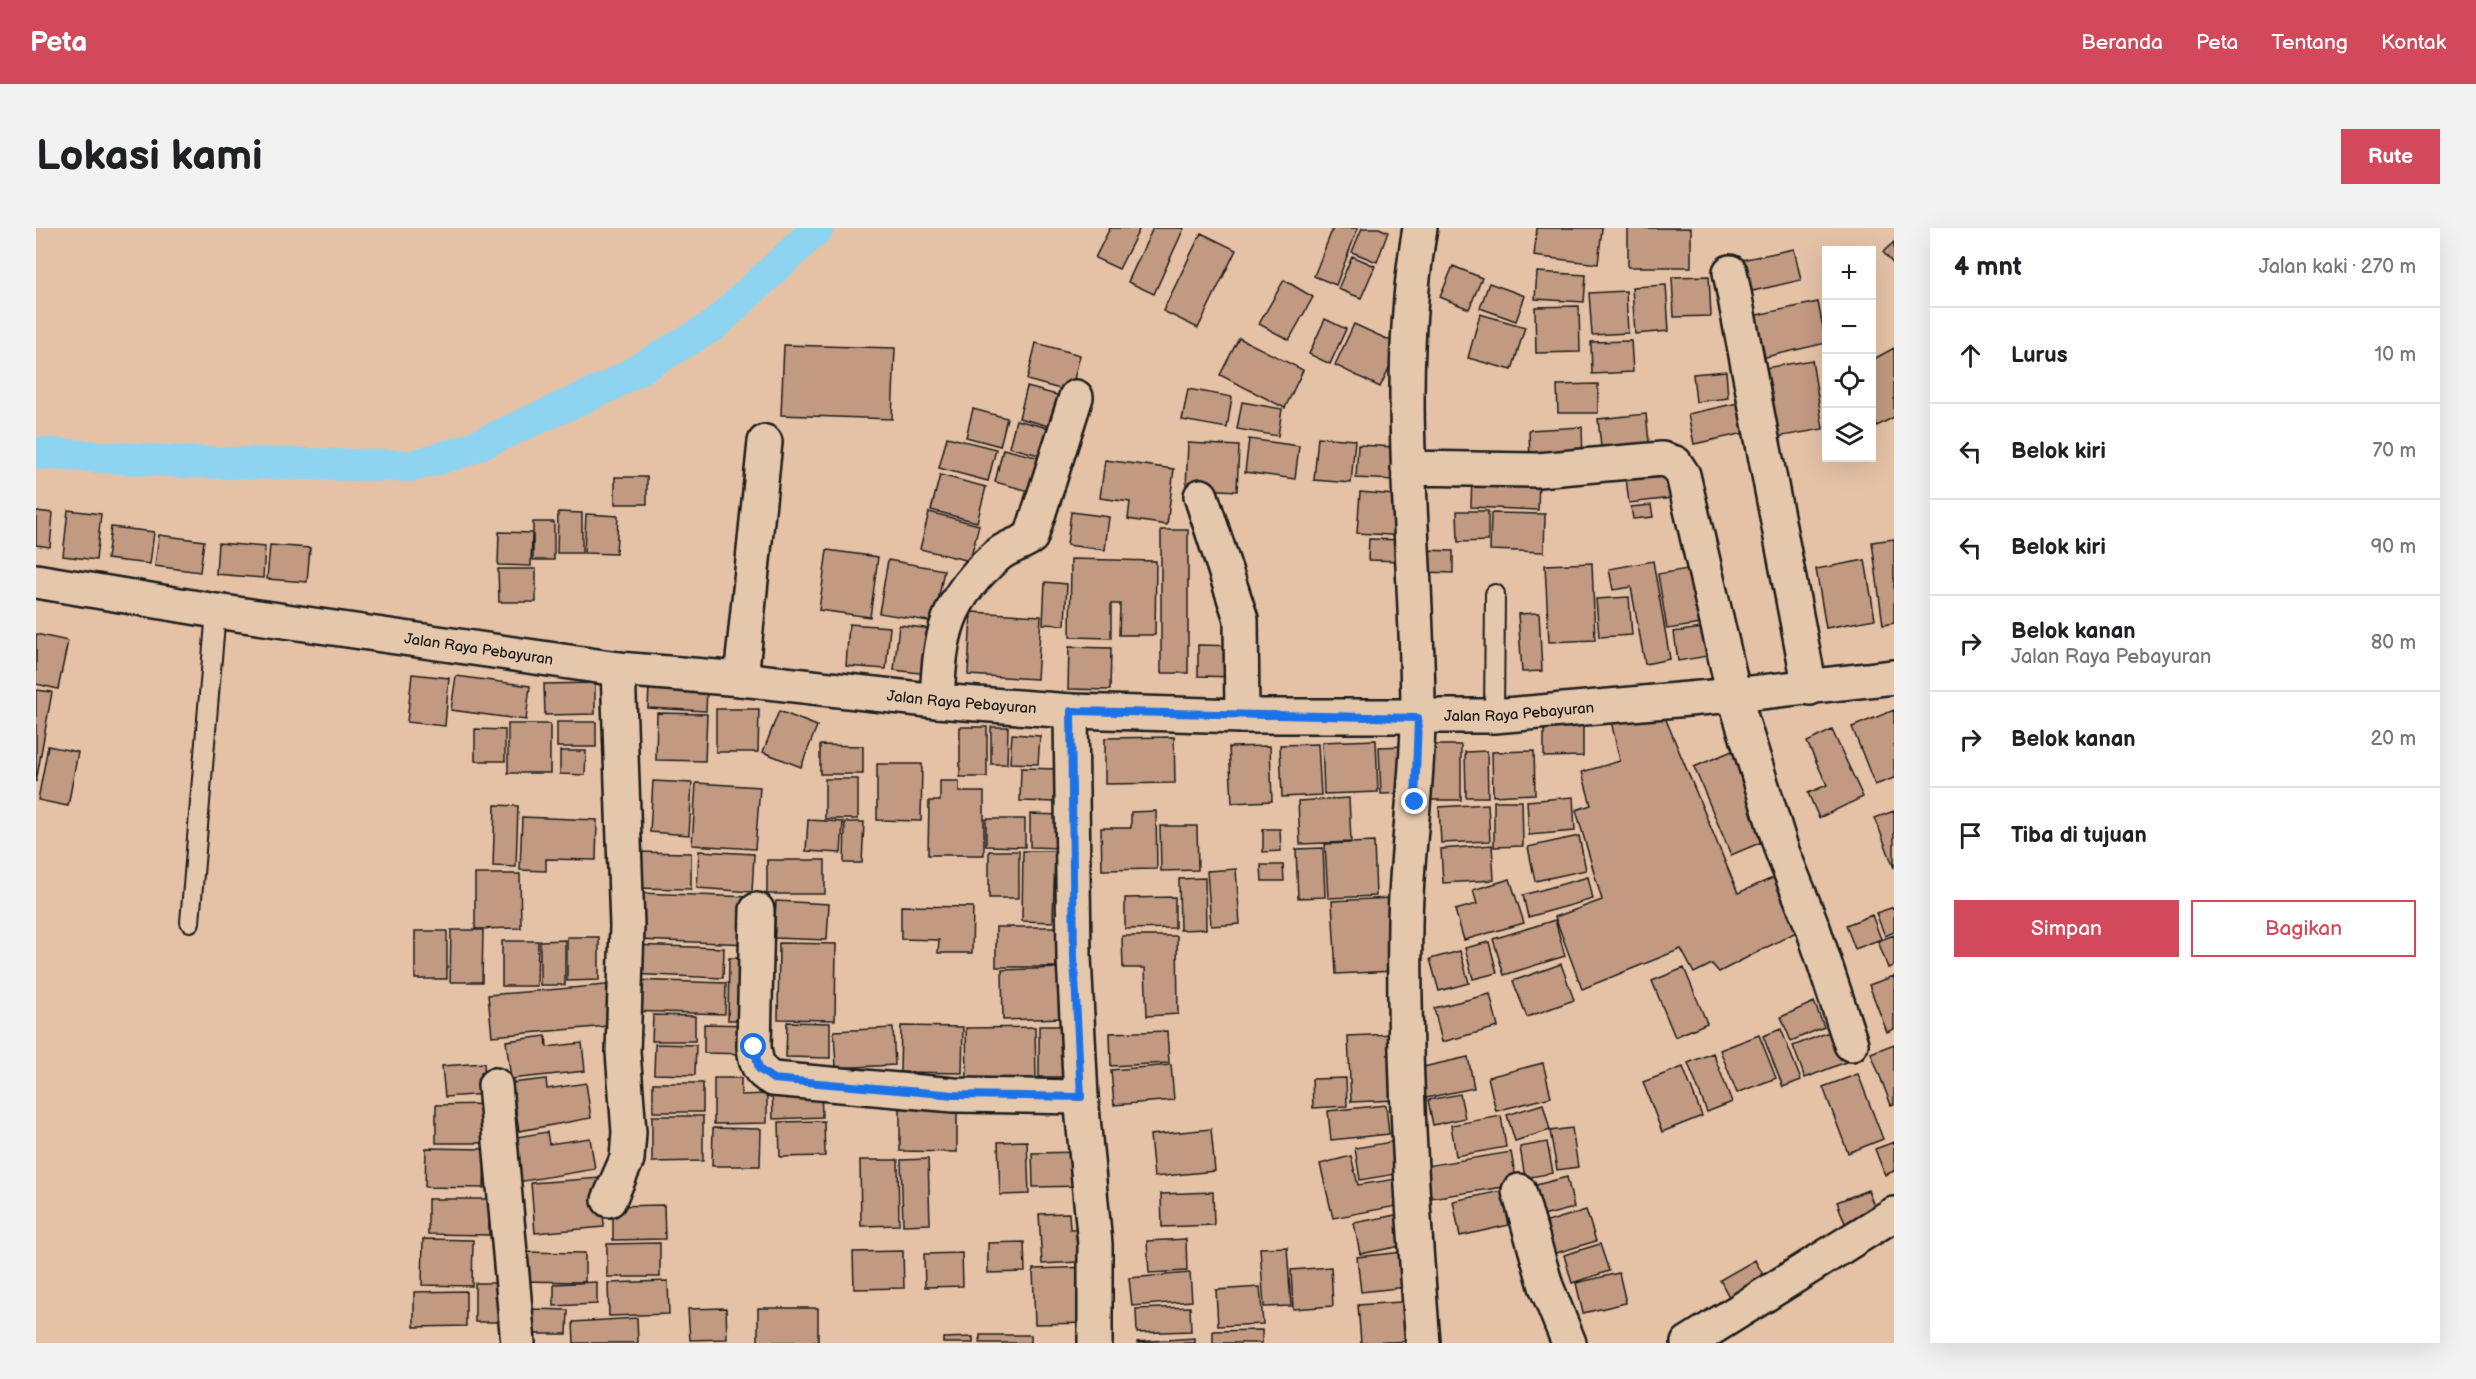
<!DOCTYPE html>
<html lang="id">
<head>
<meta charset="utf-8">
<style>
  body { margin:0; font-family:"Balsamiq Sans",sans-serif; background:#f2f2f2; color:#202124 }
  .controls { position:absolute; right:18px; top:18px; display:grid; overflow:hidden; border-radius:0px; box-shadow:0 6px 24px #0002 }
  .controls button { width:54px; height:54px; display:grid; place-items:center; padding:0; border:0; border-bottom:2px solid #e0e0e0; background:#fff; color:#202124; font:30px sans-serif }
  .stop { position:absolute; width:18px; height:18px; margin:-14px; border:4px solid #1a73e8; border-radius:50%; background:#fff }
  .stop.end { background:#1a73e8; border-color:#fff; box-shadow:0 2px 6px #0008 }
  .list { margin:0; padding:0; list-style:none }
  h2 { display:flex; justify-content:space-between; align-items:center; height:78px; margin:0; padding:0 24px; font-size:26px }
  h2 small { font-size:20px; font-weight:400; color:#757577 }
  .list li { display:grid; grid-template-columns:39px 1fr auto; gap:18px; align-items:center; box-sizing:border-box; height:96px; padding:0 24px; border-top:2px solid #e0e0e0 }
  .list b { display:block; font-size:22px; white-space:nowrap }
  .list p { margin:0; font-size:20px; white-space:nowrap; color:#757577 }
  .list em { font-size:20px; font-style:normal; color:#757577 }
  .actions { display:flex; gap:12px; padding:18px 24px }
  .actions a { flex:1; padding:14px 0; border:2px solid #d1495b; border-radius:0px; text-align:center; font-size:21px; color:#d1495b }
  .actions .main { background:#d1495b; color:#fff }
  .icon { flex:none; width:33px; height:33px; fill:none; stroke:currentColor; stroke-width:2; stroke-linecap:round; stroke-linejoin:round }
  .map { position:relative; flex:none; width:1858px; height:1115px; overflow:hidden; border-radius:0px }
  header { display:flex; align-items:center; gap:36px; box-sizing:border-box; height:84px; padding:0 30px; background:#d1495b; color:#fff }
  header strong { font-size:28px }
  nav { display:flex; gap:33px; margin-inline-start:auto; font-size:21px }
  .intro { display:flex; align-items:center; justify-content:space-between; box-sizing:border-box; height:144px; padding:0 36px }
  h1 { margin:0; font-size:42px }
  .button { padding:15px 27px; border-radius:0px; background:#d1495b; color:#fff; font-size:21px; font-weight:700 }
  main { display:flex; gap:36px; padding:0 36px }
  aside { flex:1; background:#fff; border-radius:0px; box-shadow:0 6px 24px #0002 }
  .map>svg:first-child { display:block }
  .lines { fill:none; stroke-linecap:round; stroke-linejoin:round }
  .canal { stroke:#8ed4f0; stroke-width:32 }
  .building { fill:#c29981; stroke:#1c1c1c; stroke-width:1.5 }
  .lane-casing { stroke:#1c1c1c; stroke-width:22 }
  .street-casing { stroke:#1c1c1c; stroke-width:38 }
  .secondary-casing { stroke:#1c1c1c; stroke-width:38 }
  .lane { stroke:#e5c8ac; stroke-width:18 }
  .street { stroke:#e5c8ac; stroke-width:33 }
  .secondary { stroke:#e5c8ac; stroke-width:33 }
  .route { stroke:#1a73e8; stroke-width:8 }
  .labels { text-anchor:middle; stroke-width:4.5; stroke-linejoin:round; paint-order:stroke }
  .street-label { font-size:15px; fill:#1c1c1c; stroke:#e5c8ac }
</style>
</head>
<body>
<header>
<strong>Peta</strong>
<nav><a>Beranda</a><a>Peta</a><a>Tentang</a><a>Kontak</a></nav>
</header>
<div class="intro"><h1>Lokasi kami</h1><a class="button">Rute</a></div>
<main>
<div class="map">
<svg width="1858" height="1115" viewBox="0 0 1858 1115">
  <rect width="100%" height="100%" fill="#e5c2a6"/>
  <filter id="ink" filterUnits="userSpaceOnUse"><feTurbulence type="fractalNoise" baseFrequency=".0167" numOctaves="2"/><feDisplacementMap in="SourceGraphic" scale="12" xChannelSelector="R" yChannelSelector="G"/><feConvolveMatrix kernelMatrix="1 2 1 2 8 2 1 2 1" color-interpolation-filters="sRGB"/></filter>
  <g filter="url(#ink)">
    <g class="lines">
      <path class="canal" d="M0,225L147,234L376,238L426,224L574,158L677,98L782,0"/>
    </g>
    <path class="building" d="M1074,0H1104L1083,41L1059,30Z
      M1117,0H1148L1118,66L1092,54Z
      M1297,0H1322L1300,57L1278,48Z
      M1326,0H1343L1352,4L1341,34L1316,24Z
      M1501,0H1566L1562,36L1498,28Z
      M1592,0H1655V39H1592Z
      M1165,5L1200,22L1162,100L1127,83Z
      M1858,14V37L1847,24Z
      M1758,21L1765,52L1712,64L1705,32Z
      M1316,28L1339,38L1325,70L1302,61Z
      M1417,38L1446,50L1433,81L1404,69Z
      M1501,44L1550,47L1548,74L1499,71Z
      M1673,48L1675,88L1638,89L1636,49Z
      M1248,52L1277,69L1253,112L1223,96Z
      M1453,55L1489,68L1480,93L1444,80Z
      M1630,57L1633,103L1599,106L1596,59Z
      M1590,63L1592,105L1556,107L1553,65Z
      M1782,74L1790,115L1725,130L1716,88Z
      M1543,78L1544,124L1500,125L1499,79Z
      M1444,86L1489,99L1476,142L1432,130Z
      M1289,91L1310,101L1294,136L1273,126Z
      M1318,96L1364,117L1344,159L1299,137Z
      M1203,110L1267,142L1249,180L1184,147Z
      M1595,113L1597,144L1556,146L1555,114Z
      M1000,115L1044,127L1035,164L991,152Z
      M748,117L859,120L856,191L745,187Z
      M1858,120V189L1841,198L1836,186V132Z
      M1776,132L1787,201L1735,210L1723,141Z
      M1690,143L1692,170L1660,174L1657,146Z
      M1562,156V185H1522L1521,157Z
      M991,159L1032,170L1024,201L983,190Z
      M1152,161L1196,169L1191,200L1146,192Z
      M1206,174L1246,181L1242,208L1201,201Z
      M1702,175L1709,205L1658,216L1652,186Z
      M937,181L971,190L964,218L930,209Z
      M1610,186L1614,223L1566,228L1562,191Z
      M980,192L1021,202L1014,230L973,219Z
      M1546,199L1547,232L1494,235L1493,202Z
      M911,209L960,221L952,253L903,240Z
      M1282,209L1319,212L1315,255L1278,252Z
      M1213,211L1263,218L1259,251L1209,244Z
      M1152,215L1203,218L1201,263L1150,260Z
      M1322,217L1360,219L1358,252L1320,250Z
      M967,221L1013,232L1005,266L959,254Z
      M1069,232L1138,241L1131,297L1092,291L1094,274L1064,270Z
      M1631,236L1636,270L1593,275L1589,242Z
      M904,247L950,259L941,294L895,282Z
      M1436,247L1503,249L1502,282L1435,279Z
      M579,249H611V276H579Z
      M1324,264L1371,268L1369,308L1321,305Z
      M1615,277L1617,289L1597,291L1595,279Z
      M32,282L65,286L60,332L27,328Z
      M0,283L17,285L14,319L0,317Z
      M1421,283H1452V313L1422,314Z
      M522,284L546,285V325H521Z
      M893,284L943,297L934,333L884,321Z
      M1035,284L1073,289L1069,322L1031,317Z
      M1455,285L1509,286L1508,324L1454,322Z
      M550,286L582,288L580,326L548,325Z
      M497,294H518V332H497Z
      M75,299L118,304L114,336L71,331Z
      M1125,302H1152V445H1125Z
      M463,304L496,305L495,338L462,337Z
      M123,307L168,313L164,344L119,338Z
      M1333,311L1368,312L1367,333L1332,332Z
      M1858,311V395L1847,397L1836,314Z
      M182,315L229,319L227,350L180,346Z
      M234,317L274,320L271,354L231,351Z
      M791,322L842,329L834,389L783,382Z
      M1388,322L1417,323V345L1387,344Z
      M1035,331L1120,333L1119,407H1083L1084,376H1075V410L1034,409Z
      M852,332L908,342L898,394L843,385Z
      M1829,332L1839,391L1790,400L1780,341Z
      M1617,333L1634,431L1609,436L1595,359L1577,362L1573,341Z
      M1556,335L1559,412L1513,414L1509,337Z
      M1663,339L1672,395L1631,401L1622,346Z
      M462,341H500V374H463Z
      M1009,354L1031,356L1029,397L1007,396Z
      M1593,369L1596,407L1563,409L1560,371Z
      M935,384L1005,388L1001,451L932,447Z
      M1503,385L1506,443L1486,444L1482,386Z
      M813,396L854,399L850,441L810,438Z
      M863,397L897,401L892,446L858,442Z
      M1680,398L1684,426L1642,433L1638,404Z
      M0,406L32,413L22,461L0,456Z
      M1162,417L1203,418L1202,449L1162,448Z
      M1033,419L1075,420L1074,462L1032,461Z
      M376,446L413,450L409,498L371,494Z
      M420,448L494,458L490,492L415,482Z
      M559,455V486L509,487L508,456Z
      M613,458L671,461L670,483L612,480Z
      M0,462L16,464L0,554Z
      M680,481H723L722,524H680Z
      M1858,482V550L1839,557L1816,499Z
      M743,483L781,498L765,539L727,524Z
      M621,485L671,486L669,533L620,532Z
      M1628,487L1702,665L1746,646L1768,700L1683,744L1676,736L1658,745L1645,721L1546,761L1519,689L1566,672L1540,582L1555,577L1546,544L1584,533L1575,493Z
      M1547,493V528L1508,529V494Z
      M521,494H560V519H521Z
      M472,496H514V545H472Z
      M924,499H951V549H924Z
      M955,499H972L971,536H955Z
      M439,501L469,502V533H439Z
      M1796,502L1827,569L1783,590L1772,565L1791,557L1771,514Z
      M976,506L1004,508L1002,536L974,535Z
      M1138,509L1139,555L1069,556V510Z
      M1340,512L1342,564L1288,566L1286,514Z
      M1282,516L1285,567L1246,569L1244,517Z
      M784,517L827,518V546H784Z
      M1395,517H1425V572H1395Z
      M12,518L42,524L32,578L2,572Z
      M1234,518L1236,573L1196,575L1193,519Z
      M1372,518L1374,565L1345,566L1343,519Z
      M524,523H550L549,547L524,546Z
      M1451,523L1452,569H1430L1429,524Z
      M1498,523L1499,566L1457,568L1456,524Z
      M1696,523L1733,611L1695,627L1658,539Z
      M841,536H886L885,593L841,592Z
      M985,540L1023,541V574L984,573Z
      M789,551H822V591H789Z
      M617,553L656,555L653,607L614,604Z
      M904,553H923V564H948V627H892L893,573H904Z
      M660,555L724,559L719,621L656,617Z
      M1537,569L1539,603L1493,607L1491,573Z
      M1313,570L1315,614L1264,616L1262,573Z
      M1458,573H1486L1487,618L1458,619Z
      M1452,576L1454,613L1405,615L1403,579Z
      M459,577L482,578L480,639L457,638Z
      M1120,583L1121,641L1066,642L1065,600H1095V584Z
      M1858,583V640L1839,590Z
      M994,586L1026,587V620L994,619Z
      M486,589L561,592L560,632L510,631V643L484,642Z
      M950,591H989V619L950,618Z
      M772,592L807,594L805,625L770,623Z
      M809,594H828L826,635H808Z
      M1124,598H1161L1162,642L1125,643Z
      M1227,601H1244L1245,623L1227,624Z
      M1543,608L1550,642L1499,653L1492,619Z
      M1338,614L1340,668L1292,670L1289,616Z
      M1456,617L1458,652L1407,655L1405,621Z
      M1287,620L1289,669L1262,670L1260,621Z
      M663,623L718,626L716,664L661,660Z
      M953,623H983V670H953Z
      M987,623H1019L1017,694L986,693Z
      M596,624L655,625V661L595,660Z
      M731,632H789V666H731Z
      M1225,637H1247L1248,653H1226Z
      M1200,641L1204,696L1175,698L1171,643Z
      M439,646H484L485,700L439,701Z
      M1552,649L1557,671L1492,689L1487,667Z
      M1169,650L1170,701L1144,702L1143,651Z
      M1474,651L1488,695L1428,712L1419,682L1441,676L1437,662Z
      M601,665L717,669L716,716L599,712Z
      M1139,669V700L1089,701V670Z
      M1355,670L1358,743L1300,746L1296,673Z
      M740,673L793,676L791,712L738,710Z
      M865,678L937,679L936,725H902L903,712L865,711Z
      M1858,679V704L1849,708L1840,685Z
      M1836,687L1845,711L1819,721L1810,697Z
      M1519,692L1529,728L1468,747L1457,711Z
      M960,699H1021L1020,739H960Z
      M415,702H447L446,754H414Z
      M379,703H411V751H379Z
      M1858,707V738L1852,740L1842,713Z
      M1086,708H1141L1142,786L1111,788L1109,740H1087Z
      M531,709H563V752L531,753Z
      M529,712V757H504V713Z
      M466,713H502L501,758H466Z
      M1453,714L1461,745L1437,751L1429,720Z
      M743,715L800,716L799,792L742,791Z
      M593,717L688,720L687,750L592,746Z
      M1424,723L1433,755L1403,763L1394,731Z
      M693,730H716V792H692Z
      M1525,736L1538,772L1491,789L1477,753Z
      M1026,740L1027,790L967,792L966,742Z
      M1648,740L1671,795L1639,809L1616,753Z
      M1858,748V801L1851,804L1833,757Z
      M593,752L690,755L689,786L592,783Z
      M581,756L584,797L456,808L452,767Z
      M1454,766L1462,799L1406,814L1398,780Z
      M1778,774L1788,799L1755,813L1745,789Z
      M617,787L659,788V813H616Z
      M751,794L794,795V830L750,829Z
      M668,796L717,797L716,826L668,825Z
      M865,798L927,799L926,845L864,844Z
      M1003,798H1036V849H1003Z
      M999,799L1000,851H931L930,800Z
      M857,800L859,837L800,840L798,803Z
      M1745,801L1765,852L1747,859L1727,808Z
      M1798,802L1810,834L1769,850L1757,818Z
      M1131,803L1133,835L1075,838L1074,805Z
      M1358,806L1361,872L1315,874L1312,808Z
      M1723,807L1740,850L1701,865L1684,822Z
      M510,808L511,819L546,815L549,843L475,851L470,813Z
      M619,816L660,817L659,847L618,846Z
      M1858,816V876L1855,877L1835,825Z
      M1677,825L1696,874L1671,884L1652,835Z
      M1432,829L1438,860L1385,871L1378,841Z
      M448,835L450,866L409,869L406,838Z
      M1507,835L1515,869L1460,883L1452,849Z
      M1135,837L1138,872L1078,877L1075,842Z
      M1647,839L1666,888L1626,904L1607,854Z
      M1822,846L1847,911L1812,925L1787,859Z
      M678,850H705V867L731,866V895L678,896Z
      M1310,850L1311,878L1277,880L1276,851Z
      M510,851L511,861L550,855L555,890L483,903L476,855Z
      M617,855H667V884H617Z
      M785,858L786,889L737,891L736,860Z
      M1424,866L1429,890L1397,897L1392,872Z
      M864,873L921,874V924L864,923Z
      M451,876L452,915H400V877Z
      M1507,876L1514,902L1479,913L1471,887Z
      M1350,877L1353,906L1295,912L1292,883Z
      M616,888H667V933L616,934Z
      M1465,888L1470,919L1420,928L1415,897Z
      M788,893L789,928L744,929L743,894Z
      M677,900L725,901L724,938H676Z
      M1536,900L1542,939L1521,942L1514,903Z
      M1175,901L1179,943L1118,949L1114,907Z
      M511,904L513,916L554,910L559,941L482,954L474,910Z
      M1367,912L1372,944L1324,952L1319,920Z
      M991,913L993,966L964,967L962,914Z
      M1511,914L1517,945L1489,950L1484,919Z
      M1858,914V943L1849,947L1839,921Z
      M390,920L449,921L448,960L389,959Z
      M1046,924L1047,958L997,959L996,925Z
      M1475,924L1481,957L1395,970L1390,938Z
      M1315,928L1322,957L1367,950L1371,976L1297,990L1284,936Z
      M892,931L894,996L867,997L865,932Z
      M824,932H862L863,997L825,998Z
      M1531,949L1538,980L1499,990L1492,959Z
      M565,950L568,999L499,1005L495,955Z
      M1832,962L1843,991L1812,1003L1801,974Z
      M1466,963L1473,997L1424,1008L1417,973Z
      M1177,964L1178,997L1126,999L1125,966Z
      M392,971H453V1007L392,1006Z
      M628,977L629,1011L577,1012V978Z
      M1550,982L1560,1013L1517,1026L1508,995Z
      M1033,985L1034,1001L1058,1000L1059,1033L1006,1036L1003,986Z
      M1370,985L1376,1016L1324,1026L1318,995Z
      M387,1011L437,1012L436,1058L386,1057Z
      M1150,1011L1151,1043L1113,1045L1111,1013Z
      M988,1014L989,1044L952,1045V1015Z
      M624,1015V1049H571V1016Z
      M1564,1016L1573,1043L1536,1055L1528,1027Z
      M1251,1019L1255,1078L1228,1079L1224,1020Z
      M867,1023L868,1060L818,1061L817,1024Z
      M1376,1023L1380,1058L1325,1064L1321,1029Z
      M481,1024L549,1025V1054L481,1053Z
      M926,1025L927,1058L889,1059L888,1026Z
      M1719,1032L1733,1058L1698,1078L1684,1052Z
      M1056,1039L1057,1095L999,1096L997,1041Z
      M1295,1039L1297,1078L1257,1081L1255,1042Z
      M1154,1045L1156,1073L1096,1078L1093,1050Z
      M1583,1045L1590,1075L1547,1085L1540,1055Z
      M632,1053L633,1086L573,1088L572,1055Z
      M561,1054V1076L518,1078V1056Z
      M439,1055H472V1094H439Z
      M1224,1059L1227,1096L1182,1098L1180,1062Z
      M430,1063V1098L378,1099V1064Z
      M1378,1073L1381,1113L1325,1115L1322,1077Z
      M1154,1079L1155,1103L1101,1105L1100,1081Z
      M690,1080L691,1111L654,1112L652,1081Z
      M722,1080H782V1114H722Z
      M494,1081L532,1082L531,1106H494Z
      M601,1090L602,1115H538L537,1094Z
      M1226,1102V1115H1177V1103Z
      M944,1107H995V1115H944Z
      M937,1109V1115H907V1110Z
      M1159,1110V1115H1101V1114Z"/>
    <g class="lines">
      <defs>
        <path id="lane" d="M1458,488L1459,366
          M154,694L180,383"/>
        <path id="street" d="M1384,0C1356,161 1382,325 1382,487C1382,557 1370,625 1369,695C1367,835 1376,975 1387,1115
          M1694,44L1774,460
          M1372,240L1502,242L1626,231L1639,235L1647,247L1698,467L1746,623L1777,700L1815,816
          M1165,268L1205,391L1206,488
          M705,451L729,214
          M901,473C904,407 909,371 963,326C972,319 985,316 995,309L1040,169
          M1035,483L1038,729L1045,869L1059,1016V1115
          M721,682L718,819C720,835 722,844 737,851L918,867L1045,869
          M459,857L482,1115
          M1483,963L1510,1058L1533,1115
          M573,972L591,931L593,904L587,824L591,698L582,441
          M1652,1115L1858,986"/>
        <g id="secondary">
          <path id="s1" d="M0,353L180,383L582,441L705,451L901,473L1035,483L1206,488H1458L1698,467L1858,449"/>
        </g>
      </defs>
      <use href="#lane" class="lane-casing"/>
      <use href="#street" class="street-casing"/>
      <use href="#secondary" class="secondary-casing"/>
      <use href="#lane" class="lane"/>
      <use href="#street" class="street"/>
      <use href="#secondary" class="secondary"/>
    </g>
  </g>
  <g class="lines" filter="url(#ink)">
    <path class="route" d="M718,819L723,841L737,851L918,867L1045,869L1038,729L1035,483L1382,490L1379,574"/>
  </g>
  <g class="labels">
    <g class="street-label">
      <text dy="5" stroke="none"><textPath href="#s1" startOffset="448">Jalan Raya Pebayuran</textPath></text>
      <text dy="5" stroke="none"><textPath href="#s1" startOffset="934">Jalan Raya Pebayuran</textPath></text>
      <text dy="5" stroke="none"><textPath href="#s1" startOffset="1492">Jalan Raya Pebayuran</textPath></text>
    </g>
  </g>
</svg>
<div class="controls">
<button>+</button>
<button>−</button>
<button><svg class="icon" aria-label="locate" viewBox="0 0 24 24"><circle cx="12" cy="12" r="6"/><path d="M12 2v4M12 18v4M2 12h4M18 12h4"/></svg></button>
<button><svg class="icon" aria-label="layers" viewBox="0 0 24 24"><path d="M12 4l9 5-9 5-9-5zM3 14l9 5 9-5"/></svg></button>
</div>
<div class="stop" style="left:718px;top:819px"></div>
<div class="stop end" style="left:1379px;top:574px"></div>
</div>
<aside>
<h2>4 mnt<small>Jalan kaki · 270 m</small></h2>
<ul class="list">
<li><svg class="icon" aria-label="ahead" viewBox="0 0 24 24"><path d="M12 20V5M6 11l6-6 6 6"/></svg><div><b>Lurus</b></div><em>10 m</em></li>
<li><svg class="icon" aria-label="left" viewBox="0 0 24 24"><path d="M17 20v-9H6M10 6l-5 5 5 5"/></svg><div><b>Belok kiri</b></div><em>70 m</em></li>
<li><svg class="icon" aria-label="left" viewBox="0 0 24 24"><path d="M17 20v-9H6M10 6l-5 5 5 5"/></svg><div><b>Belok kiri</b></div><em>90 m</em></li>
<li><svg class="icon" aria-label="right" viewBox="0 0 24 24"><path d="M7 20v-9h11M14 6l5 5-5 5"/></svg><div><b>Belok kanan</b><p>Jalan Raya Pebayuran</p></div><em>80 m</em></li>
<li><svg class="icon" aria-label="right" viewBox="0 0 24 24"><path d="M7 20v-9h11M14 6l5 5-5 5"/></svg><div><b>Belok kanan</b></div><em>20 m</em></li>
<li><svg class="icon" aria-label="arrive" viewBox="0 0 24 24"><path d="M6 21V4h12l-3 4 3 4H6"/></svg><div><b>Tiba di tujuan</b></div></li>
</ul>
<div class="actions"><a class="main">Simpan</a><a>Bagikan</a></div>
</aside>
</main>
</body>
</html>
